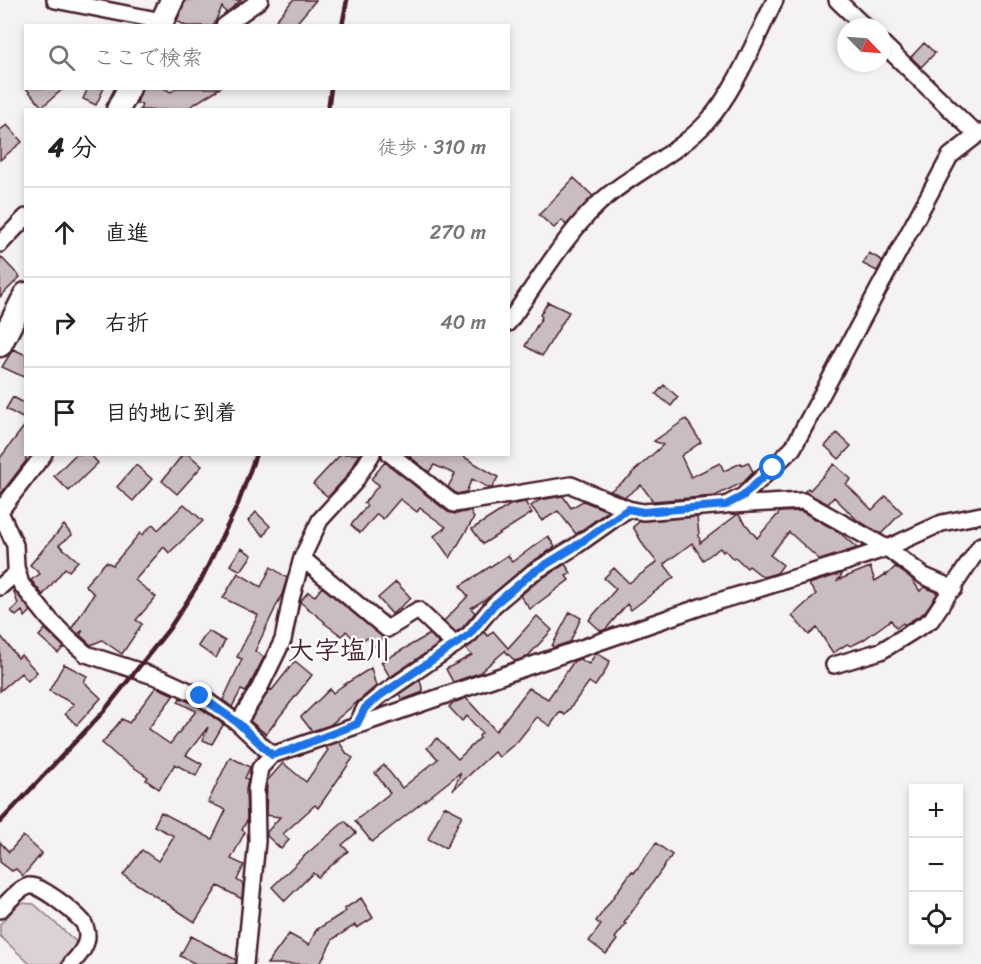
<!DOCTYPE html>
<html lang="ja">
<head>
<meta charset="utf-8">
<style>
  body { margin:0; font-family:Sriracha,"Klee One",sans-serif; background:#f2f2f2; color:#222 }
  .controls { position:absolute; right:18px; bottom:18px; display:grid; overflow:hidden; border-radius:0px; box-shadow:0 3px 9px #0003 }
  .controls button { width:54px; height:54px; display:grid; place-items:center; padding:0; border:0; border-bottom:2px solid #e0e0e0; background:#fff; color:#222; font:30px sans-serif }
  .compass { position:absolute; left:837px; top:18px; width:54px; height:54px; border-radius:50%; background:#fff; box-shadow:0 3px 9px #0003; rotate:115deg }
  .stop { position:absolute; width:18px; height:18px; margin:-14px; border:4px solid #1a73e8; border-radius:50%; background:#fff }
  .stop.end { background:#1a73e8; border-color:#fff; box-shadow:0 2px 6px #0008 }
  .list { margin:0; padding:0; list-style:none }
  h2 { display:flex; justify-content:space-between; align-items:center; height:78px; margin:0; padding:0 24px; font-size:26px }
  h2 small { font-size:20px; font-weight:400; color:#767676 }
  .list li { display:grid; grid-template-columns:39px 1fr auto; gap:18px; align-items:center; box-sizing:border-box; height:90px; padding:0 24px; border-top:2px solid #e0e0e0 }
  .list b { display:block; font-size:22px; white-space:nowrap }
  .list em { font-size:20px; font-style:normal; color:#767676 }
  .icon { flex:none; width:33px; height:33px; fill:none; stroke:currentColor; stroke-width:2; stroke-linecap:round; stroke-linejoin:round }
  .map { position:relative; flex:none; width:981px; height:964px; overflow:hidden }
  .search { position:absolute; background:#fff; box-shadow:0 3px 9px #0003; left:24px; top:24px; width:486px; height:66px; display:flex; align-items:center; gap:15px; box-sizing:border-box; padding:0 21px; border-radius:0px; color:#767676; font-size:22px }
  .panel { position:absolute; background:#fff; box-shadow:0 3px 9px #0003; left:24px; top:108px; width:486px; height:348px; border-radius:0px }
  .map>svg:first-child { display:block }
  .green { fill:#dbd2d5; stroke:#927880; stroke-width:1.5 }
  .building { fill:#cabdc1; stroke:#4a1f2b; stroke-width:1.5 }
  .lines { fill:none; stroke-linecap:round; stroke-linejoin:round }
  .minor-casing { stroke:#4a1f2b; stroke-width:20 }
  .highway-casing { stroke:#4a1f2b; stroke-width:27 }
  .minor { stroke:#fff; stroke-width:15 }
  .highway { stroke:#fff; stroke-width:22 }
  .rail { stroke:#4a1f2b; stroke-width:4.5 }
  .route { stroke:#1a73e8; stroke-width:8 }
  .labels { text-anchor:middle; stroke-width:4.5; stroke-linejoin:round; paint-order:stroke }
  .quarter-label { font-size:26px; font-weight:bold; fill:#4a1f2b; stroke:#fff }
</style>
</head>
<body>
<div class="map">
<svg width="981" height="964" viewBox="0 0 981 964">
  <rect width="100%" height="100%" fill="#f4f2f2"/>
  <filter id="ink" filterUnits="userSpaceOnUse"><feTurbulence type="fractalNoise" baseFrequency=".0167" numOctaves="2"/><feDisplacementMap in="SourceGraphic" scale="12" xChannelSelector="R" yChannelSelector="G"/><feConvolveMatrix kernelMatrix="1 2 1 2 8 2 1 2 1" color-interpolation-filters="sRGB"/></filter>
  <g filter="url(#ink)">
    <path class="green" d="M20,903L34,904L80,945L65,964H30L0,936V924Z"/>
    <path class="building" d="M185,0H241L226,13L222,7L213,26H186L177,21Z
      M293,0H316L294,26H271Z
      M924,43L935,53L921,67L911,57Z
      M26,88H64L42,107Z
      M88,88H104L96,105L83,99Z
      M142,88H163L171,92L177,88H220L185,110H140L142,105L137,103Z
      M7,125L22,142L0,160V130Z
      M574,178L593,196L566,225L562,220L554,228L539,215Z
      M869,253L883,261L877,271L863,264Z
      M0,256L20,277L0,297Z
      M548,302L569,312L542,356L525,346L542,317L540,315Z
      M13,349L26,355V378L2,367Z
      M664,385L678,397L671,406L656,394Z
      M13,397L26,404V420L6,409Z
      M686,419L701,442L681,456L691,477L720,463L724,471L741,463L742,465L748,462L753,472L744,482L715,496L653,501L641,485L625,497L610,491L632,475L631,474L663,445L654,441Z
      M26,424V461L0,495V458Z
      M837,433L851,446L839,459L825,446Z
      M76,454H90L98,463L69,491L54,476Z
      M183,454H188L202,466L177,494L162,481Z
      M341,454H360L346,477L328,497L313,484Z
      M410,454H459L498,477L492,488H489L472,479L466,492L457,494L448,487L455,474L434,465L429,472L409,456Z
      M385,462L448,512L455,514L470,511L474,518L450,558L434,536L446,527L420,508L417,512L400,499L383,519L377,514L360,533L351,525L367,506L364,503L379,485L371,479Z
      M834,464L851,479L846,484L872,510L886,496L902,512L881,534L857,520L834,497L828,504L804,492L808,488L810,490Z
      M136,465L152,479L133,501L117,487Z
      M563,496L571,508L583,501L608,511L576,534L558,511L542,521L531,506L540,500Z
      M525,502L532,513L483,544L472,529L510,505Z
      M184,504L203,521L169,553L164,547L135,580L156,597L136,620L142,624L122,654L102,640L91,645L80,635L83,630L78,634L72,628L94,594L85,585L106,562L113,565L140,533L142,535L153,524L158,530Z
      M801,511L839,532L857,548L820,560L789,532L770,555L783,565L777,573L763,577L749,566L747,568L735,557L733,559L725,550L723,552L720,548L703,560L692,543L664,564L674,577L631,610L627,604L606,629L601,631L589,620L616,589L604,578L614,568L629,583L657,562L644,546L633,527L640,521L697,517L700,543L738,514L757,538L780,512Z
      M256,512L270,526L264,536L248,521Z
      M64,525L72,535L59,545L78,561L69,571L65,568L43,595L31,580L40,574L30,565Z
      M548,536L555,547L527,565L489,597L471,608L475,613L462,628L456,632L444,621L468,596L460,586L508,555L512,562Z
      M241,548L252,555L241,571L230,565Z
      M565,564L571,573L566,576L569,580L530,609L520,596L538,581Z
      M271,567L287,578L282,594L255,651L264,657L246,692L241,690L232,707L223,700L242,659L237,657L258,615L223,598L238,573L261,587Z
      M870,567L875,581L886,574L887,575L895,567L911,578L920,591L924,587L938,593L924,613L904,625L903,623L896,628L891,620L863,640L851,646L847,644L833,653L817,628L809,635L792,616L816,594L809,585L812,583L843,573L838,580Z
      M396,582L411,598L392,614L378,598Z
      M322,587L381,636L383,638L373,647L368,638L357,642L346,631L342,636L324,623L325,622L300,602L308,592L315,596Z
      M13,589L31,611L25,617L22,611L16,616L11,611L18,604Z
      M570,612L581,618L570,642L554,647L552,646Z
      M537,616L552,630L527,657L515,661L505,651L506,650L479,673L453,682L446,669L472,655L466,649L476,641L484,632L488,636L493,631L508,648Z
      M45,629L64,647L58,653L39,636Z
      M208,631L225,641L216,658L198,646Z
      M430,634L439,644L390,677L381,662Z
      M0,635L18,658L21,655L37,672L28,681L21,673L0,691Z
      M596,653L610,661L604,673L595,686L589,682L565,715L560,712L550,726L537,717L517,742L499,757L494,752L453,790L461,772L372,842L355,821L390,793L375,773L384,765L402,788L438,759L427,748L437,738L458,759L480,738L479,736L482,733L467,716L462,721L449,707L453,703L466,698L496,731L529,688L548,699L574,661L580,659L589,664Z
      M295,661L312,675L266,734L250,721L270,689L272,690Z
      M64,664L87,676L84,682L101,698L77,725L65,714L74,704L49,691Z
      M371,668L376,686L330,725L312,731L301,717L330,689L333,693L342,686Z
      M420,680L423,692L402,700L399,694Z
      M156,687L174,695L148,729L170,744L196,711L178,702L180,698L195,704L224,725H223L212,744L203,740L208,727L186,755L202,764L196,776L175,764L159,789L146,780L148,777L117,756L102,743L122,719L129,723Z
      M339,742L347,754L353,758L318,808L315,805L283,834L289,840L281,849L267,836V832L280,817L266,815L267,781L283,763L306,782L328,750L325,747Z
      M230,757L250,767L245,778L248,779L246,790L247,820L242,830L245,832L231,859L244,865L237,880L243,884L242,899L218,886L195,922L123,875L142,850L158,861L174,836L154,826L161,812L212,839L226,810L208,802Z
      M444,806L462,815L446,848L428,839Z
      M345,821L356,833L342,845L348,851L318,877L313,873L285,901L272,887L303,857Z
      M23,836L42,853L23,876L16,869L12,871L0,862V842L9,852Z
      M656,843L672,855L624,923L626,924L615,938L617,940L606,954L589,941L601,925L596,921L632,871L634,873Z
      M361,898L373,918L357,928L355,925L333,939L320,964H267L289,934L309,945L316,930L346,911L344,909Z
      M191,936L236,960L235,964H196L180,956Z"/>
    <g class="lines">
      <defs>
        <path id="minor" d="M55,0L162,21
          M837,0L865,27
          M224,26L260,0
          M882,43L976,134
          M0,244L26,217
          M508,323C535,286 564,237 596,206C629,174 674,157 706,123C735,92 756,38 775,0
          M390,454L454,504L571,485L628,509
          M732,505L803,501L887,548L924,576L954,589
          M0,511L44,454
          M0,512L15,545L16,567L21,584L50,620L70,640L86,654L163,679L200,696L238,723L272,755
          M302,558L387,629L418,610L455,645
          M0,587L17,572
          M834,665L881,651L931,620L981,545
          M238,723L259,689L283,640L291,599L302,558L320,520L354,483L372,454
          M357,724L365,708L381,695L469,635L494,605L532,573L573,548L628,509L643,512L726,505L743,496L793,448L950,156L981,132
          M0,910C8,902 18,889 29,886C41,884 75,913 83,922C85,925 87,932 87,936C87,947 78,957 71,964
          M245,964L257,841L256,790L260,768L272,755L706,605L846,562L887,548L942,523L981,515"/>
        <path id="highway" d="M160,26L172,0
          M118,110L129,88
          M0,345L26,294"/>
      </defs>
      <use href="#minor" class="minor-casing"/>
      <use href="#highway" class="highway-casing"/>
      <use href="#minor" class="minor"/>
      <use href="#highway" class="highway"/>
      <path class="rail" d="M342,26L347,0
        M328,110L331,88
        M0,822L104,711L169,629L201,580L238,504L256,454"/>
    </g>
  </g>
  <g class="lines" filter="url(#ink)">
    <path class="route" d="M200,696L238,723L272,755L290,750L357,724L365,708L381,695L469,635L494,605L532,573L573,548L628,509L643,512L726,505L743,496L773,468"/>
  </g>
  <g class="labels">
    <g class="quarter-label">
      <text x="340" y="659">大字塩川</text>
    </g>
  </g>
</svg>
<div class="controls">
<button>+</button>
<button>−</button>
<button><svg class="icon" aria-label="locate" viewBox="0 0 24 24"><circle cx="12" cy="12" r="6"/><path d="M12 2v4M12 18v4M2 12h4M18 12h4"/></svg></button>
</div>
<svg class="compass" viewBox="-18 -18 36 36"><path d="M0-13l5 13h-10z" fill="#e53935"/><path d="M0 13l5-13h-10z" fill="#767676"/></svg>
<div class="stop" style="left:773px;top:468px"></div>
<div class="stop end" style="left:200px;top:696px"></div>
<div class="search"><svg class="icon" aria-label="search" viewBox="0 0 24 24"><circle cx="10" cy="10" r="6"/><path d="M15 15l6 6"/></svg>ここで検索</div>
<section class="panel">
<h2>4 分<small>徒歩 · 310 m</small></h2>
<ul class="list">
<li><svg class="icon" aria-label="ahead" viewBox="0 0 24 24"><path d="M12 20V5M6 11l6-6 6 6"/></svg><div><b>直進</b></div><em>270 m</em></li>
<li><svg class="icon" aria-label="right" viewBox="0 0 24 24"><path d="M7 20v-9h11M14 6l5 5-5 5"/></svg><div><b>右折</b></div><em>40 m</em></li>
<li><svg class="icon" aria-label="arrive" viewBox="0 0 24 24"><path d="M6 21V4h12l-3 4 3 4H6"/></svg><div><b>目的地に到着</b></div></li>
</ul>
</section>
</div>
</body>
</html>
